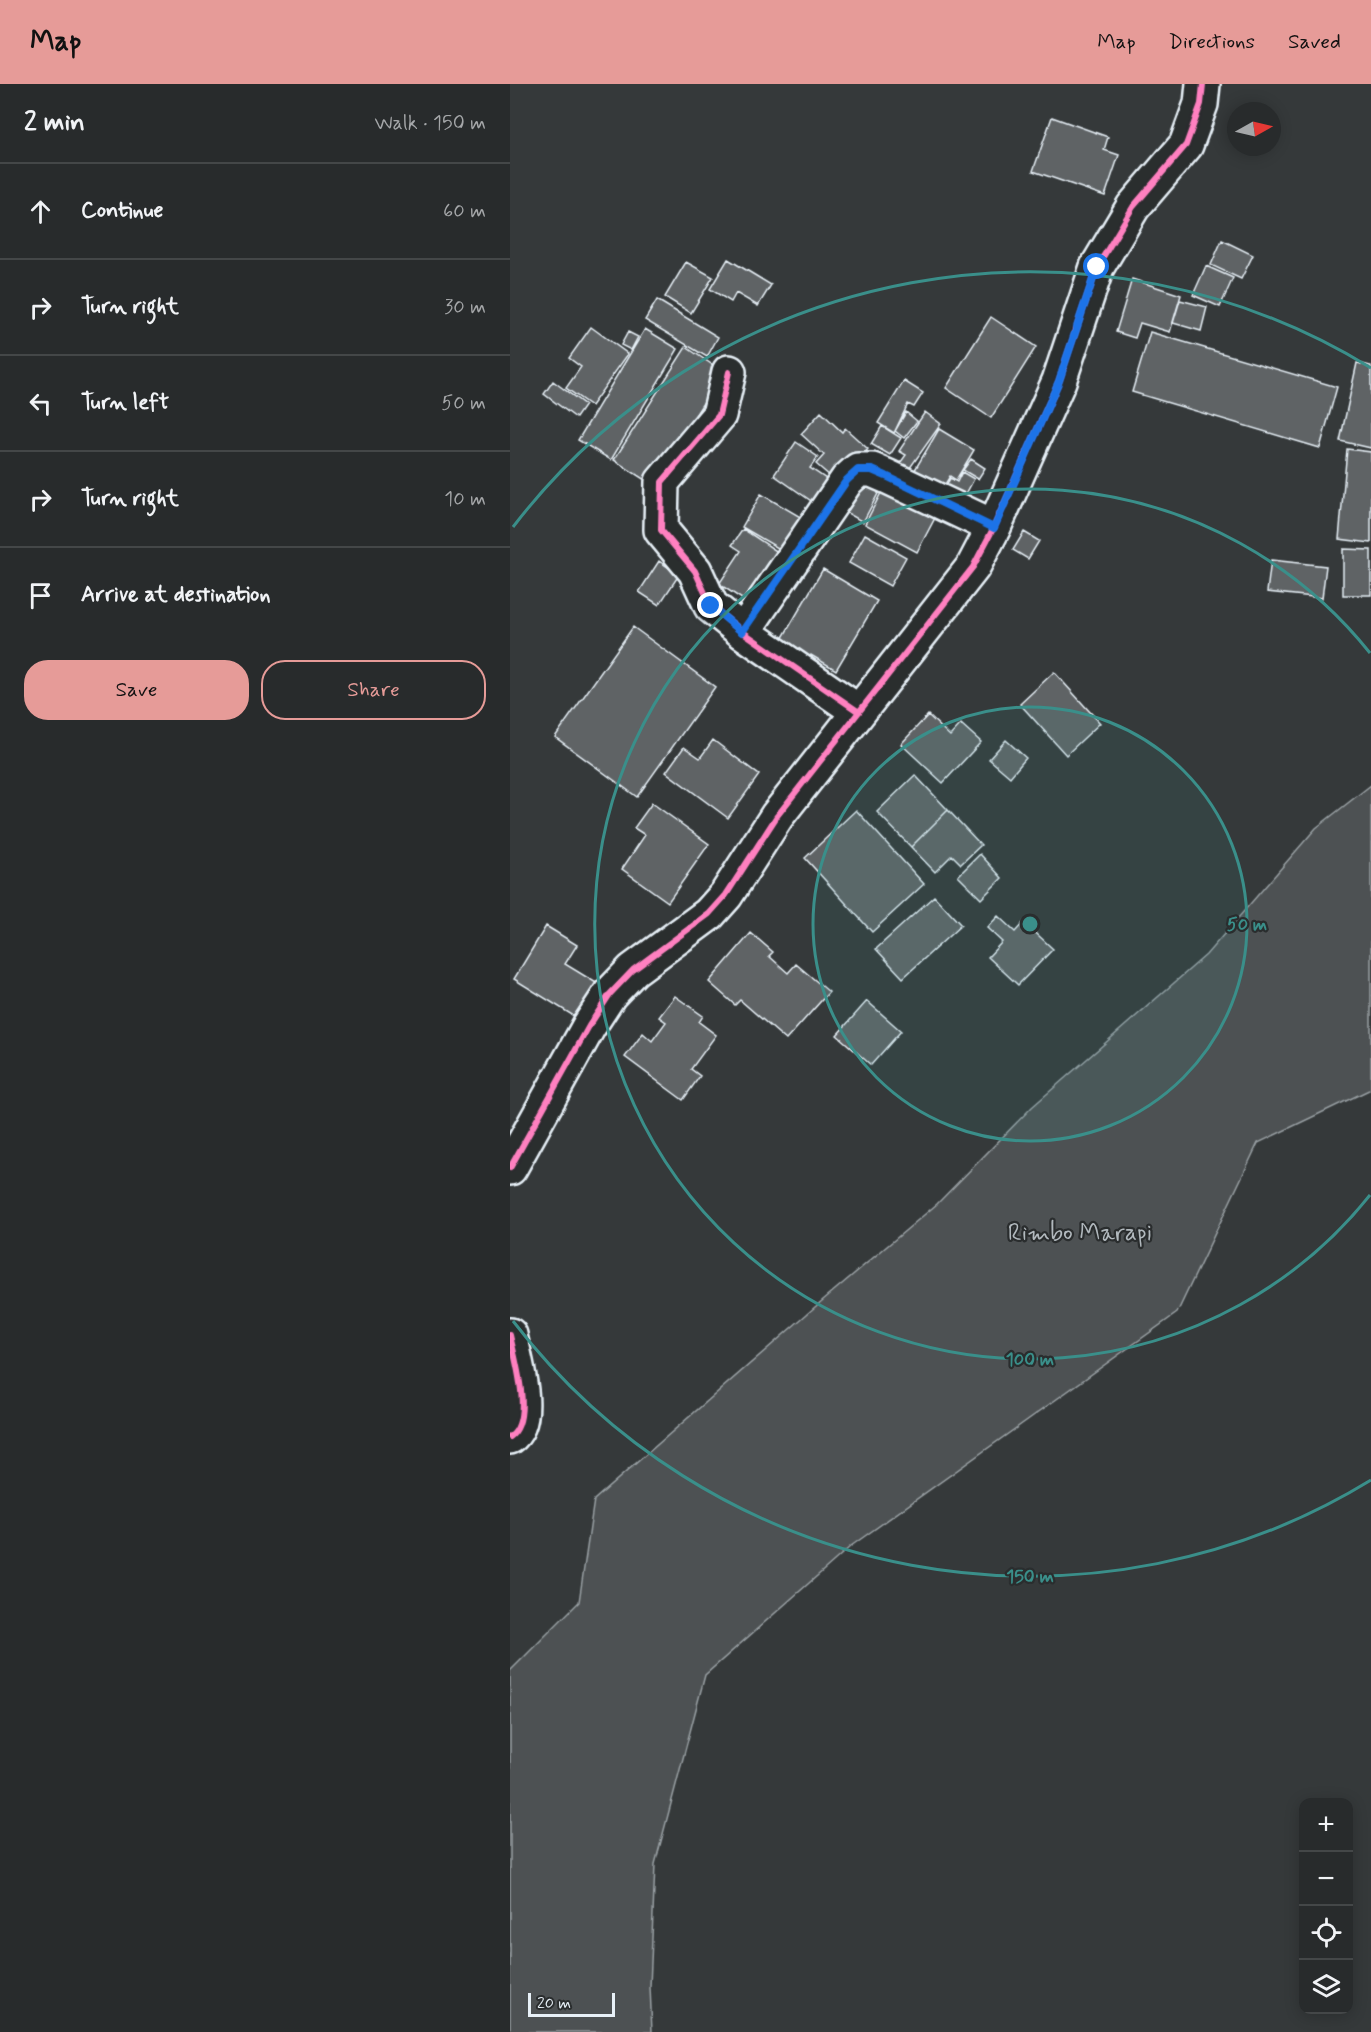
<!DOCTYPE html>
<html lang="en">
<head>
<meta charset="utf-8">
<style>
  body { margin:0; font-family:Mynerve,sans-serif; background:#303334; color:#f1f3f6 }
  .controls { position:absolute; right:18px; bottom:18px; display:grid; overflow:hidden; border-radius:12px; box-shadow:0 3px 15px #0003 }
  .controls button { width:54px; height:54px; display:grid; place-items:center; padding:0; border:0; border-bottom:2px solid #444748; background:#282b2c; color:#f1f3f6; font:30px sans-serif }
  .compass { position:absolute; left:717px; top:18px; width:54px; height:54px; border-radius:50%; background:#282b2c; box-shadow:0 3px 15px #0003; rotate:82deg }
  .scale { position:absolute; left:18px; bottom:15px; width:87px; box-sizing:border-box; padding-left:6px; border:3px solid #e8f1f8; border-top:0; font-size:16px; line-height:21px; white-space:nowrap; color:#e8f1f8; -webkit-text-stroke:4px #2a2d2e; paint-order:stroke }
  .stop { position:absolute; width:18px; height:18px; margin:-14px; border:4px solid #1a73e8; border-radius:50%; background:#fff }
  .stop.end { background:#1a73e8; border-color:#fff; box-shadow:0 2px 6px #0008 }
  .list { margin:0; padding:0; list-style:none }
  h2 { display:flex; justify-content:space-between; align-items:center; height:78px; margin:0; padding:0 24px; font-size:26px }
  h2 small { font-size:20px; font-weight:400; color:#a5a7a9 }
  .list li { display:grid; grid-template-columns:39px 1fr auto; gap:18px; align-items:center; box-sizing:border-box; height:96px; padding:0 24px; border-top:2px solid #444748 }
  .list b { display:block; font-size:22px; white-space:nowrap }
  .list em { font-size:20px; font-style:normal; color:#a5a7a9 }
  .actions { display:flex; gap:12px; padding:18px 24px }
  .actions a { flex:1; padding:14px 0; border:2px solid #e69b98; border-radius:24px; text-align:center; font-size:21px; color:#e69b98 }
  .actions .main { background:#e69b98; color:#111 }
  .icon { flex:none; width:33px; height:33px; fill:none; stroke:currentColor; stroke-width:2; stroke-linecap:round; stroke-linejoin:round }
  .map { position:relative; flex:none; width:861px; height:1948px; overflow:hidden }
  header { display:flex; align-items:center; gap:36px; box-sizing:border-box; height:84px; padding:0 30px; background:#e69b98; color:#111 }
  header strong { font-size:28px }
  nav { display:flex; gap:33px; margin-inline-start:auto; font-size:21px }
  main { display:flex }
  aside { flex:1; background:#282b2c }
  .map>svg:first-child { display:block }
  .green { fill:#4d5152; stroke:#9aa1a5; stroke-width:1.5 }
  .building { fill:#5f6365; stroke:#e8f1f8; stroke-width:1.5 }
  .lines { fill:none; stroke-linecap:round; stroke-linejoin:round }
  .minor-casing { stroke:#e8f1f8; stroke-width:38 }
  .minor { stroke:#2a2d2e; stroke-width:33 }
  .cycleway-casing { stroke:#2a2d2e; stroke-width:10 }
  .cycleway { stroke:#ff80c0; stroke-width:6 }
  .route { stroke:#1a73e8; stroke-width:8 }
  .ring { fill:none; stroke:#3a8f8a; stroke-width:3 }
  .labels { text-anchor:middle; stroke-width:4.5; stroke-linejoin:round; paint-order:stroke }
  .park-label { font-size:24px; fill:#b2b9be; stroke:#2a2d2e }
  .centre { fill:#3a8f8a; stroke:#2a2d2e; stroke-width:3 }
  .ring-label { font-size:18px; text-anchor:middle; font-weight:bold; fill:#3a8f8a; stroke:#2a2d2e; stroke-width:4.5; stroke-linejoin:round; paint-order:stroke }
</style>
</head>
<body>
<header>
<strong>Map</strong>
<nav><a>Map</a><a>Directions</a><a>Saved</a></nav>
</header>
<main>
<aside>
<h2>2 min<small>Walk · 150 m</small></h2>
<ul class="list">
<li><svg class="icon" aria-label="ahead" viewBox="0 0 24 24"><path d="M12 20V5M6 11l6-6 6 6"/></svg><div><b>Continue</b></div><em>60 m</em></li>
<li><svg class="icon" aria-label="right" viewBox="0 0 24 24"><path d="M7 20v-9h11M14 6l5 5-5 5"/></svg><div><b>Turn right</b></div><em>30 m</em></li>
<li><svg class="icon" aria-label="left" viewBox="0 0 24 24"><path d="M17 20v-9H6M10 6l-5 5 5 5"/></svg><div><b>Turn left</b></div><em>50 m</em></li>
<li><svg class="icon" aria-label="right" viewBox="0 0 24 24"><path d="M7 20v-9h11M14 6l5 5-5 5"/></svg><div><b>Turn right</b></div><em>10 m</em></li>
<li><svg class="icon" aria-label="arrive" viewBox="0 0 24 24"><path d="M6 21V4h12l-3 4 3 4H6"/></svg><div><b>Arrive at destination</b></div></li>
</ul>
<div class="actions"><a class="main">Save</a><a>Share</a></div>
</aside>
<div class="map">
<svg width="861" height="1948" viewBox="0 0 861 1948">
  <rect width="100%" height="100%" fill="#35393a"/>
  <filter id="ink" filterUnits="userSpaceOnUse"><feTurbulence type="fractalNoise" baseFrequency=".0167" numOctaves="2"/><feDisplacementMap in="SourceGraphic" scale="12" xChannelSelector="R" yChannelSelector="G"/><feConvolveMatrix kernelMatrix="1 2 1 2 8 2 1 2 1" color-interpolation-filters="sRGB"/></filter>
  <g filter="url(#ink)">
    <path class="green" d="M861,701V1005L748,1059L667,1229L341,1462L195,1591L145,1780L140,1903L142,1948H0V1587L69,1518L84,1416L313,1216L427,1120L522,1023L696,871L806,744Z"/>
    <path class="building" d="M542,33L598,53L594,66L609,71L595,112L523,87Z
      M712,156L743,171L731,195L701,181Z
      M218,175L261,201L248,222L226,209L221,218L200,205Z
      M176,178L203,193L181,229L155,213Z
      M696,182L723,194L710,223L683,211Z
      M622,195L671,211L660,248L630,239L625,254L606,248Z
      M147,216L208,253L197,273L135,236Z
      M670,216L697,223L691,247L663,239Z
      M481,233L526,263L481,334L436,304Z
      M81,243L118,270L81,322L56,304L71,283L59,274Z
      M135,245L168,265L101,376L68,356Z
      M118,248L128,253L121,266L111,261Z
      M640,248L827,303L810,364L622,308Z
      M176,263L213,288L141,400L104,376Z
      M847,279L861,282V364L830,357Z
      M43,297L75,321L66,334L34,310Z
      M394,297L413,309L404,323L398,320L384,349L368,339Z
      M311,328L332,348L335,344L358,365L328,399L306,380L314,371L291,350Z
      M396,328L407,337L394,354L385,347Z
      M415,328L431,340L397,388L388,382L396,371L389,367Z
      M372,342L391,354L380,371L361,360Z
      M429,345L464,366L446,396L440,392L434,402L400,394Z
      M286,358L308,373L300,384L322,399L307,421L264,391Z
      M837,365L861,368V459L829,455Z
      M461,375L475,384L468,395L453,386Z
      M452,388L464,395L452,417L441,411L443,405L437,401L440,394L447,398Z
      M348,392L371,404L353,438L330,425Z
      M374,403L426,432L407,468L355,440Z
      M251,410L299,438L280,471L232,443Z
      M233,445L271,470L238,519L209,500L231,467L222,461Z
      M514,448L529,457L518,475L503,466Z
      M355,450L396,473L380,502L339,479Z
      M833,465L861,466V511H833Z
      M761,476L816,482L812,514L757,508Z
      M149,477L169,491L149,521L129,508Z
      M313,485L367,517L326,586L301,571L294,584L265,567Z
      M123,543L205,603L127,713L45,653Z
      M544,588L590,639L556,671L510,620Z
      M418,631L440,652L451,640L471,658L433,699L391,660Z
      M203,656L249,691L218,734L156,688L174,663L190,674Z
      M496,656L516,674L500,693L479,675Z
      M405,691L438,726L401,763L367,728Z
      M142,719L199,760L158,818L112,785L135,751L124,744Z
      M346,726L414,800L362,848L295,774Z
      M438,726L471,761L451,780L442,771L425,788L401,763Z
      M470,770L492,794L471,815L448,792Z
      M424,812L451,841L393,894L366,865Z
      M488,832L505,848L514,838L543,865L508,901L478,873L492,858L477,844Z
      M36,842L67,861L55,880L88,900L67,934L4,895Z
      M241,849L263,868L259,872L278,889L286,880L319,908L276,956L230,916L225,921L199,898Z
      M165,912L193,932L189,938L206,951L181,985L190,992L173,1016L115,973L133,949L142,957L156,938L149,933Z
      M357,917L391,947L361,981L327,951Z"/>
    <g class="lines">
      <defs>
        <path id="minor" d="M219,288L209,331L152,398L151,446L185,487L201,522L233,548L349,628
          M233,548L337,396L348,386H362L376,392L484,443
          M0,1084L79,942L100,910L123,886L199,830L216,811L267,732L463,483L484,443L549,297L587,183L623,123L676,61L691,20L693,0
          M0,1251C5,1276 24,1336 0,1353"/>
      </defs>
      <use href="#minor" class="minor-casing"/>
      <use href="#minor" class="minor"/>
      <defs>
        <path id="cycleway" d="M219,288L209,331L152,398L151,446L185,487L201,522L233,548L349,628
          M0,1084L79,942L100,910L123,886L199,830L216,811L267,732L463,483L484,443L549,297L587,183L623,123L676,61L691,20L693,0
          M0,1251C5,1276 24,1336 0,1353"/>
      </defs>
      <use href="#cycleway" class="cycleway-casing"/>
      <use href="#cycleway" class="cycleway"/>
    </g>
  </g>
  <g class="lines" filter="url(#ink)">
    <path class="route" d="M201,522L232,548L337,396L348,386H362L376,392L484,444L549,297L587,183"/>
  </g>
  <circle cx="520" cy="840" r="217" fill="#3a8f8a" fill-opacity=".12"/>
  <g class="ring">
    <circle cx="520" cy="840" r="217"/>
    <path d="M860 1111A435 435 0 1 1 860 569"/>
    <path d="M861 1396A652 652 0 0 1 3 1237M3 443A652 652 0 0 1 861 284"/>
  </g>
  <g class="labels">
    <g class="park-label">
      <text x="570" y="1156">Rimbo Marapi</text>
    </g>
  </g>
  <circle cx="520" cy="840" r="9" class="centre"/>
  <g class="ring-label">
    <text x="737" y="846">50 m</text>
    <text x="520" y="1281">100 m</text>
    <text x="520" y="1498">150 m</text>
  </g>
</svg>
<div class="controls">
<button>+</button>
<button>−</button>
<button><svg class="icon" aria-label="locate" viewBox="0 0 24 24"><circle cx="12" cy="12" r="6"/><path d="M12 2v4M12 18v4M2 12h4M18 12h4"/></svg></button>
<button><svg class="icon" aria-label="layers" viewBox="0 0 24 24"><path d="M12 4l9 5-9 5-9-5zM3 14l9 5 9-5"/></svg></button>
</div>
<svg class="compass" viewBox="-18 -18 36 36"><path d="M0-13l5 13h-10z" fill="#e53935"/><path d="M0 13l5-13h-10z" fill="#a5a7a9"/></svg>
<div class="scale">20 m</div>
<div class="stop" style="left:587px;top:183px"></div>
<div class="stop end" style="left:201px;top:522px"></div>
</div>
</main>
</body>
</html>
